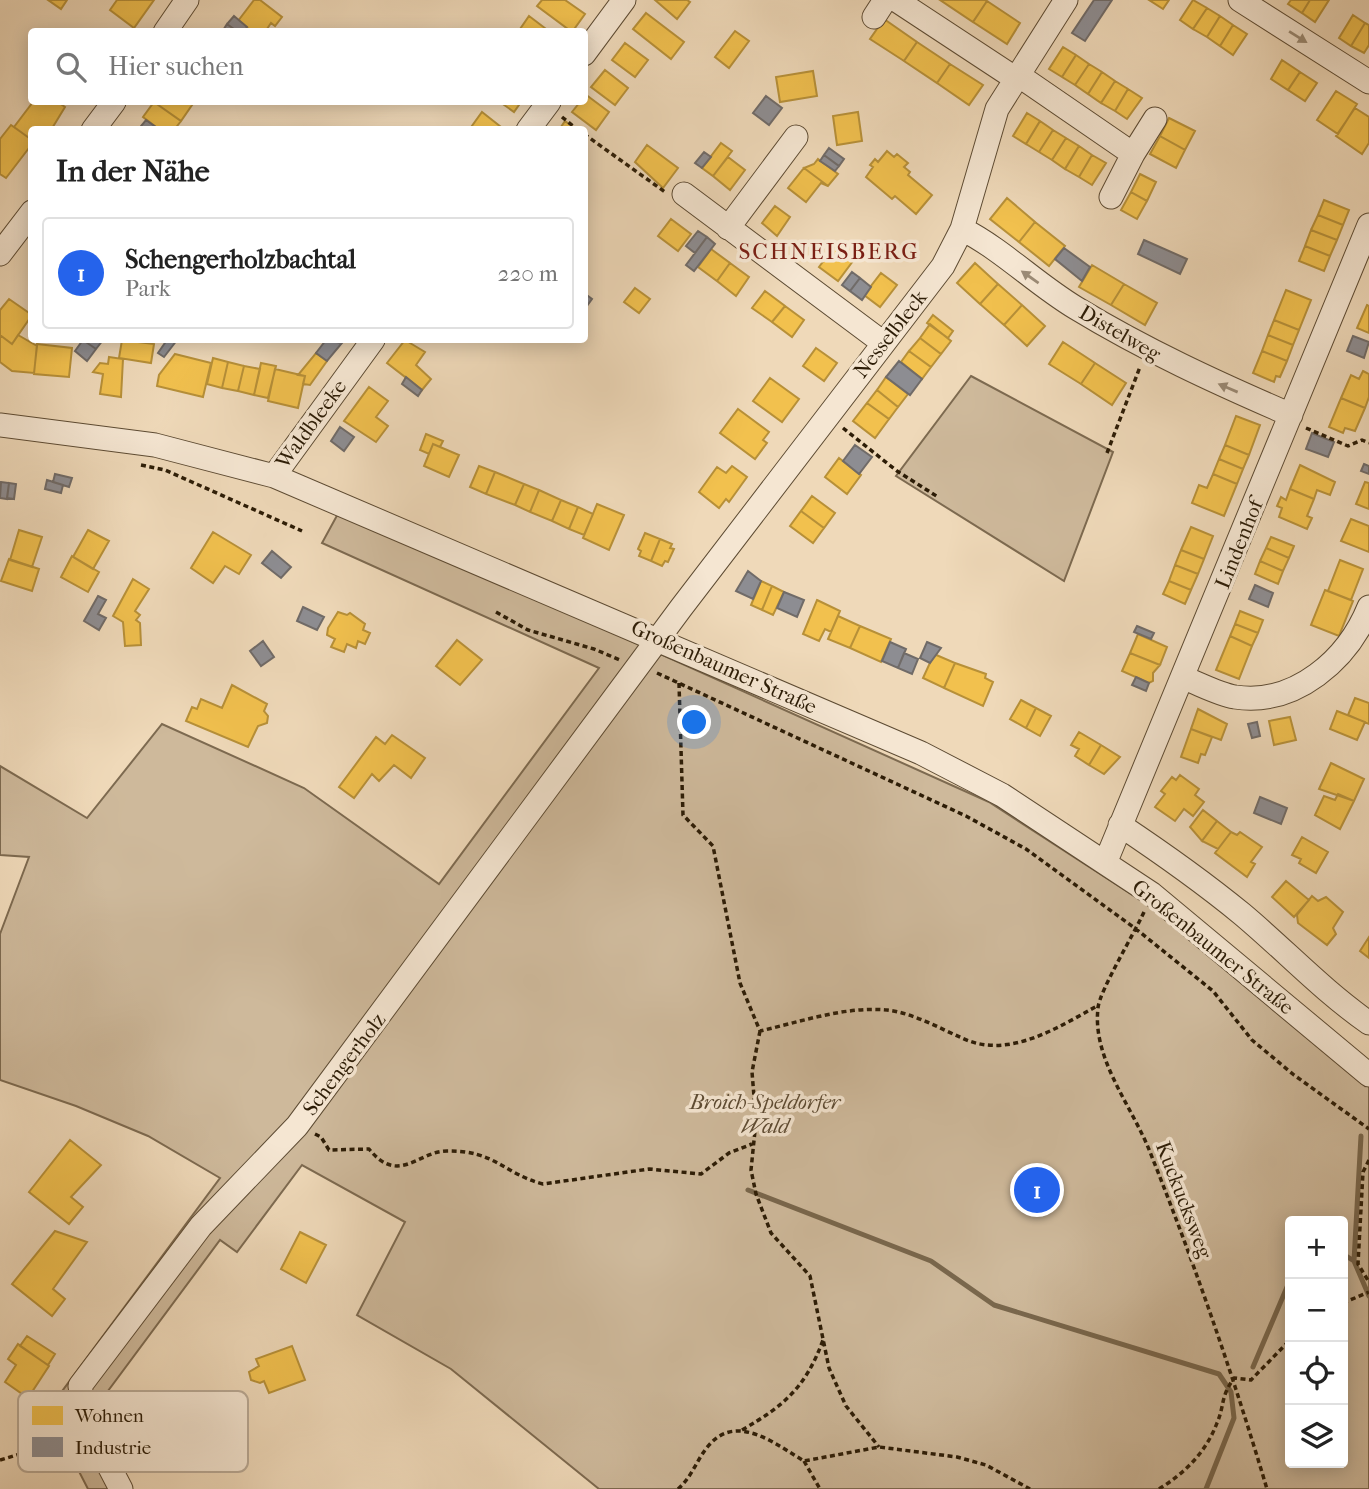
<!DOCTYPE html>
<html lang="de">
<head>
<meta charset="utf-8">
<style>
  body { margin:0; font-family:"IM FELL French Canon",serif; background:#f2f2f2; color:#222 }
  .controls { position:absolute; right:21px; bottom:21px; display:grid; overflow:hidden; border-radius:7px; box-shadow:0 4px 18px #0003 }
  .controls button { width:63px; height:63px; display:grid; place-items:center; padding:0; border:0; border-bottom:2px solid #e0e0e0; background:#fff; color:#222; font:35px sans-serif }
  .you { position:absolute; left:695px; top:723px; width:24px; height:24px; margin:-18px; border:5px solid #fff; border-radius:50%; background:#1a73e8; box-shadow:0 0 0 10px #1a73e833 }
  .badge { display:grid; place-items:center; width:46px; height:46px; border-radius:50%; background:#2563eb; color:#fff; font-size:23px; font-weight:700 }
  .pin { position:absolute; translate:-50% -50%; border:4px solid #fff; box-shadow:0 2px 7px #0006 }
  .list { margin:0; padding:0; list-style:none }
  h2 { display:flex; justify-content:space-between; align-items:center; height:91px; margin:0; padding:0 28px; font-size:30px }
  h2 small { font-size:23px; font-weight:400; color:#767676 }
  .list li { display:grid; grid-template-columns:46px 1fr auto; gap:21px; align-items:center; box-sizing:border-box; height:112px; margin:0 14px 14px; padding:0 14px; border:2px solid #e0e0e0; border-radius:7px }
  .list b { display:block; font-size:26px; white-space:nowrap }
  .list p { margin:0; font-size:23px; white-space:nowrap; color:#767676 }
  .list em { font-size:23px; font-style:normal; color:#767676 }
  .icon { flex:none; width:38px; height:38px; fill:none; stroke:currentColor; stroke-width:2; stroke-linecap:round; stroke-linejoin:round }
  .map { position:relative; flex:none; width:1369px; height:1489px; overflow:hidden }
  .search { position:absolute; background:#fff; box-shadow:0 4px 18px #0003; left:28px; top:28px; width:560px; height:77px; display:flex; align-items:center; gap:18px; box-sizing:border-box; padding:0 24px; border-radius:7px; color:#767676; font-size:26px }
  .panel { position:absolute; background:#fff; box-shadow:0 4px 18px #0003; left:28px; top:126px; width:560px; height:217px; border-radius:7px }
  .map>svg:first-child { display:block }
  .green { fill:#ceb99b; stroke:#7d6a50; stroke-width:2; fill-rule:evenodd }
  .homes { fill:#f2c14e; stroke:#b79038; stroke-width:2 }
  .industry { fill:#8d8d92; stroke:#706b68; stroke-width:2 }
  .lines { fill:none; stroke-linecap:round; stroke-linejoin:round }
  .stream { stroke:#79674d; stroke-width:5 }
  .minor-casing { stroke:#5d4b33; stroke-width:25 }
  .path { stroke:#2c1c06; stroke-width:3.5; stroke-dasharray:5 3.5; stroke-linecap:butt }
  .minor { stroke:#f5e6d2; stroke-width:23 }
  .oneway { fill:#9b8b76 }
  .labels { text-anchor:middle; stroke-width:7; stroke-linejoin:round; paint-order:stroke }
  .street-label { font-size:21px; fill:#2c1c06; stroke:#f5e6d2 }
  .park-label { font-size:21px; font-style:italic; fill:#5d4b33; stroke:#f5e6d2 }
  .neighbourhood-label { font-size:23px; letter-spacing:2px; fill:#7a1f14; stroke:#f5e6d2 }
  .key { fill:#f5e6d2; stroke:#b9a995; stroke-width:2 }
  .key-label { font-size:19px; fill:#2c1c06 }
</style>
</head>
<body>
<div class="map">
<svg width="1369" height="1489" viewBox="0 0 1369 1489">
  <rect width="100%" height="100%" fill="#efd9b9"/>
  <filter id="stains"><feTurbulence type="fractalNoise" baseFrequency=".00286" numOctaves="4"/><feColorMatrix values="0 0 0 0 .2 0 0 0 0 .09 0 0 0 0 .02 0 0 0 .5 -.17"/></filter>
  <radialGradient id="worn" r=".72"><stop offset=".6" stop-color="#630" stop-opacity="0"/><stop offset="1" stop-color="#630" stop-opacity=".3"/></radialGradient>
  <path class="green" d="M971,376L1113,452L1064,581L896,476Z
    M340,510L989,802L1148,905L1365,1086L1369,1081V1489H599L451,1369L357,1315L405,1222L302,1165L237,1252L220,1240L105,1395L96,1416L131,1489H88L68,1450L56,1446L20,1448L220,1178L148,1136L76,1106L0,1080V934L29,857L0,855V766L87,818L162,724L304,788L439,884L599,668L322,543ZM1290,1221H1343V1463H1290Z"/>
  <path class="homes" d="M48,0H67L61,9Z
    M117,0H154L134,28L110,10Z
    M254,0H260L282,17L275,26L271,23L265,32H253L238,21Z
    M542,0H565L585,14L572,32L537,6Z
    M655,0H687L690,2L677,19Z
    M940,0H985L987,1L973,22Z
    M1149,0H1169L1163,9Z
    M1193,0L1207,8L1193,29L1180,20Z
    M1291,0H1310L1302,13L1288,4Z
    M1310,0H1329L1315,22L1302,13Z
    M987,1L1020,23L1007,44L973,22Z
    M1207,8L1220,16L1207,37L1193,29Z
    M646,13L684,42L671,59L633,29Z
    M1353,15L1365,23L1351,46L1339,38Z
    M529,16L550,32H518Z
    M1220,16L1233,25L1220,46L1207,37Z
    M884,19L917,42L904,61L870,39Z
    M1365,23L1369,25V45L1364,53L1351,46Z
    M1233,25L1247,34L1233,55L1220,46Z
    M735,31L749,41L729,68L715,57Z
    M917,42L950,64L937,83L904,61Z
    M625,43L648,60L635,77L612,60Z
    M1063,47L1076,55L1062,77L1049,69Z
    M1076,55L1089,64L1075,85L1062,77Z
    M1282,60L1300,72L1288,90L1271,79Z
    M950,64L983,85L969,105L937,83Z
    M1089,64L1102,72L1088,94L1075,85Z
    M605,70L628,88L615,105L591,87Z
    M813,71L817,96L780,102L776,77Z
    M1102,72L1115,81L1101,103L1088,94Z
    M1300,72L1317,83L1305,101L1288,90Z
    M1115,81L1128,89L1115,111L1101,103Z
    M1128,89L1142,98L1127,119L1115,111Z
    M1336,91L1357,104L1338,134L1317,120Z
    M585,94L609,112L596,130L572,112L580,102H584Z
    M33,102H58L65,107L51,130H32V140L14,127Z
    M154,102L181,121L174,130H160L143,117Z
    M154,102H187L192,105L181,121Z
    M500,102H521L514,112Z
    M1355,108L1369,117V143L1362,154L1336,136Z
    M482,112L501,127L499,130H469Z
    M858,112L862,141L837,145L833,116Z
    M1027,113L1040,121L1026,144L1013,136Z
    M1169,118L1195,131L1185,150L1160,136Z
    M565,121L577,130H559Z
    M1040,121L1053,130L1039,152L1026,144Z
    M11,125L32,140V144L6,178L0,174V139Z
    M1053,130L1066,138L1052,160L1039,152Z
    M1160,136L1185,150L1176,168L1150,154Z
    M1066,138L1079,146L1065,169L1052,160Z
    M721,143L732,151L713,176L702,168Z
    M647,145L678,168L663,188L635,162Z
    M1079,146L1092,155L1079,177L1065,169Z
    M887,151L894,157L897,154L908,163L904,167L910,172L908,175L932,195L916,214L895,196L892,199L866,177L873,167L870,165L875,159L878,162Z
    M1092,155L1106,163L1092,185L1079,177Z
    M728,157L745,170L730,190L713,176Z
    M818,159L838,174L828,186L804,168L814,164Z
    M804,168L828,186L821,183L806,202L788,188Z
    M1140,174L1156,182L1147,201L1131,192Z
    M1131,192L1147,201L1137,219L1121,210Z
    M1007,198L1035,222L1019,242L990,219Z
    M1324,200L1349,210L1343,225L1318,215Z
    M775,206L790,217L777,236L762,223Z
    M1318,215L1343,225L1337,240L1311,230Z
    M671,219L691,234L678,251L658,236Z
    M1035,222L1065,246L1049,266L1019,242Z
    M1311,230L1337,240L1330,256L1305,246Z
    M837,243L856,257L838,281L819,267Z
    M1305,246L1330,256L1324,271L1299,261Z
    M711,249L730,263L717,281L698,267Z
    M730,263L749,277L736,296L717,281Z
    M975,263L998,284L980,304L957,283Z
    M1092,265L1124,284L1111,305L1079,287Z
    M881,273L897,285L880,307L864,295Z
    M998,284L1022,305L1004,325L980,304Z
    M1124,284L1157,303L1145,325L1111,305Z
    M635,288L650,299L639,313L624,302Z
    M1286,290L1311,300L1299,330L1274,320Z
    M765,291L785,306L772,322L752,308Z
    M9,299L32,315L12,344L0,335V310Z
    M1022,305L1045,326L1027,346L1004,325Z
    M1367,305L1369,306V333L1357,328Z
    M785,306L804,320L792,337L772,322Z
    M933,315L953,331L948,338L927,323Z
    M1274,320L1299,330L1293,345L1268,335Z
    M930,324L951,341L941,354L920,338Z
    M0,335L12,344L18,335L37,346L34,373L12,371L0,362Z
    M1268,335L1293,345L1287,361L1262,351Z
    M920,338L941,354L931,367L909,351Z
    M122,340L154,344L151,363L119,358Z
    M405,340L425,352L416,365L431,379L422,390L387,363Z
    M1063,342L1095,363L1081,384L1049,364Z
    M37,344L72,348L69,377L34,374Z
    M816,348L837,363L824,381L803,366Z
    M909,351L931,367L922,379L901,362Z
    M1262,351L1287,361L1280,377L1276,376L1274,382L1253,373Z
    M316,353L327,361L310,385L303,384L305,376L298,375Z
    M175,354L211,363L203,397L157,386L159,375Z
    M109,357L123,359L121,397L100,394L103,374L93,372L100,363L108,364Z
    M213,358L228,362L222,388L207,384Z
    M228,362L244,366L238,391L222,388Z
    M261,363L276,366L268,398L254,395Z
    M1095,363L1126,383L1112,405L1081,384Z
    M244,366L260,369L254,395L238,391Z
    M275,369L305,376L298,408L268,401Z
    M1363,371L1369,374V397L1365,408L1341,398L1351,375L1359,379Z
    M886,377L908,394L898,407L877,390Z
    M770,378L799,399L782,422L753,401Z
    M369,387L388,401L376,417L388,426L376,442L344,421Z
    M877,390L898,407L889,419L867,403Z
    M1341,398L1365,408L1355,431L1345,428L1343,433L1329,427Z
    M867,403L889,419L875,438L853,421Z
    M738,409L769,432L763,440L767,443L755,459L720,433Z
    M1236,416L1260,425L1249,455L1225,445Z
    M426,434L443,441L440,447L433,444L429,454L420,450Z
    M433,444L459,455L449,477L424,466Z
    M1225,445L1249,455L1243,469L1219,459Z
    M839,458L861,475L847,494L825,477Z
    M1219,459L1243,469L1237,484L1213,474Z
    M1300,465L1335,482L1330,495L1317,490L1314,499L1290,489Z
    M479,466L495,472L486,494L470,487Z
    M732,466L747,477L729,502L726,499L719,508L699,492L717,467L726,473Z
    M495,472L524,484L515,505L486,494Z
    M1213,474L1237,484L1224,516L1192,503L1199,485L1207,488Z
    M1365,482L1369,483V509L1356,504Z
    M524,484L539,490L530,512L515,505Z
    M1290,489L1314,499L1307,516L1312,518L1307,529L1279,517L1282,508L1277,506L1281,497L1286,500Z
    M539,490L561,500L552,521L530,512Z
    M812,496L835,513L824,528L801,511Z
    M561,500L578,507L569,529L552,521Z
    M597,504L624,515L609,550L583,538Z
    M578,507L593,514L584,535L569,529Z
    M801,511L824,528L813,543L790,526Z
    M1351,519L1369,526V552L1341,541Z
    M1191,527L1213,536L1204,559L1181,550Z
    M19,530L42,537L32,567L10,560Z
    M88,530L109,541L93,569L73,557Z
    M213,532L251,555L239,574L225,566L213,583L191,568Z
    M645,533L660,539L651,561L639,556L641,551L638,549Z
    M1271,537L1294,546L1289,558L1266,548Z
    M660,539L672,544L670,548L674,549L668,562L665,561L662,566L651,561Z
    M1266,548L1289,558L1283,571L1260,561Z
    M1181,550L1204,559L1198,574L1175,565Z
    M72,556L99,572L88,592L61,577Z
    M9,559L39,569L32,591L1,581Z
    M1340,560L1363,569L1351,600L1328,591Z
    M1260,561L1283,571L1278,584L1255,574Z
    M1175,565L1198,574L1191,590L1169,581Z
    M133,579L149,589L135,611L140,615L136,620L140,623L141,645L125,646L123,622L113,616Z
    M761,581L772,586L762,610L751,605Z
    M1169,581L1191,590L1185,604L1163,594Z
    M772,586L784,592L773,615L762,610Z
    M1325,590L1353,601L1339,636L1311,625Z
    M817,600L840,611L831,632L825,629L819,641L803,634Z
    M1240,611L1263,620L1258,633L1235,624Z
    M338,612L347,615L350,613L365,624L363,630L370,633L365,644L358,641L356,648L347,644L344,652L331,647L335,639L327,635L328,628Z
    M838,616L860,626L850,648L828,639Z
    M1235,624L1258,633L1252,646L1230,636Z
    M860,626L891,639L881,662L850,648Z
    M1138,634L1167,647L1160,665L1130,653Z
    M1230,636L1252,646L1239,679L1216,670Z
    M457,640L482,660L460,685L436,666Z
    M1130,653L1160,665L1153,673V681L1149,683L1122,671Z
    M934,654L955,663L944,688L923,678Z
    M955,663L986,674L985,678L993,682L983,706L944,688Z
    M232,685L267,704L264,711L268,716L267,723L258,726L248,747L186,721L192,707L197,709L201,699L222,708Z
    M1355,698L1369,703V724L1348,715Z
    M1021,700L1036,708L1026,728L1010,719Z
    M1036,708L1051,716L1040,736L1026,728Z
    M1198,709L1227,724L1221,740L1191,729Z
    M1337,711L1365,722L1357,740L1330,729Z
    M1290,717L1296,740L1274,745L1269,721Z
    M1191,729L1212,737L1205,755L1201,754L1198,763L1181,757Z
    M1079,732L1101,745L1089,765L1075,756L1079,749L1071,745Z
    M392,735L425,758L411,778L394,765L379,781L372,774L354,798L339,787L376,737L385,744Z
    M1101,745L1120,757L1104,774L1089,765Z
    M1331,763L1364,779L1354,801L1319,789Z
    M1180,775L1199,789L1195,795L1204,802L1193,816L1184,809L1175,821L1155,807L1165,794L1161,791L1172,777L1176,780Z
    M1338,794L1354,801L1340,829L1315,815L1324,796L1335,800Z
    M1203,810L1217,821L1202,841L1190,827Z
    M1217,821L1231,832L1218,849L1202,841Z
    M1231,832L1237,835L1240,832L1262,847L1251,862L1255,864L1247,877L1215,853Z
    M1302,837L1328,852L1316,873L1299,863L1301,859L1292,855Z
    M1286,881L1309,900L1294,917L1272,897Z
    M1312,896L1318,901L1326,897L1343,912L1333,928L1336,934L1327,945L1298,923L1297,915Z
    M1369,937V958L1360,951Z
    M70,1140L101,1165L71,1197L83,1207L69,1224L29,1192Z
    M55,1231L87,1242L53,1289L65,1299L52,1316L12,1284Z
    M300,1232L326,1245L306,1283L281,1269Z
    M27,1336L55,1354L48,1365L20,1346Z
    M18,1344L49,1366L28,1398L5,1382L16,1365L8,1359Z
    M292,1346L305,1380L269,1393L264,1381L260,1383L251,1380L249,1372L259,1366L256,1359Z"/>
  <path class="industry" d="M1094,0H1112L1085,41L1072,33Z
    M234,16L247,27L244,32H238L227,24Z
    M227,24L238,32H222Z
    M766,96L782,108L769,125L753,113Z
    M146,120L160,130H146L141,126Z
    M829,148L844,159L839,166L824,155Z
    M704,152L711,157L702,168L695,163Z
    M824,155L839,166L835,171L820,161Z
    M698,231L707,237L695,253L686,246Z
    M707,237L715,244L694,271L686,265Z
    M1144,240L1187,259L1180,274L1138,254Z
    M1064,248L1090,267L1082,281L1055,259Z
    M852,272L860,278L850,291L842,285Z
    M860,278L871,287L862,300L850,291Z
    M584,293L592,299L584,310Z
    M1353,336L1369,342L1364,358L1347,351Z
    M83,340H103L96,349Z
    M83,340L96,349L87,361L75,351Z
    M167,340H177L164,357L158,353Z
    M326,340L342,343L327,361L316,353Z
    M899,361L922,379L910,395L886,377Z
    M406,377L422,390L418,396L402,384Z
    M340,427L354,437L344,451L331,441Z
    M1312,433L1334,442L1328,457L1306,449Z
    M855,445L872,457L859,474L843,461Z
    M1364,464L1369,466V474L1361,471Z
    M55,474L72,478L69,487L53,482Z
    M47,480L63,485L61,493L45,489Z
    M1,482L9,483L7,499L0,498Z
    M9,483L16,484L14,499L7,498Z
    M272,551L291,567L281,578L262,563Z
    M748,571L761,581L753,599L736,591Z
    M1255,585L1273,593L1268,607L1249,599Z
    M784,592L804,600L797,617L777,608Z
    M98,596L106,600L98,614L106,618L99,630L84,621Z
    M303,607L324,617L317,630L297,621Z
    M1137,626L1154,633L1151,639L1134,632Z
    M263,641L274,657L261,666L250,651Z
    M890,642L906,649L898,668L882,661Z
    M927,642L941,648L930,663L920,658Z
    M904,653L918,659L912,674L898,668Z
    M1136,677L1149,683L1146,691L1132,685Z
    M1257,722L1260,736L1252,738L1248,724Z
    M1260,797L1287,808L1281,824L1254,813Z"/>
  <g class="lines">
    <path class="stream" d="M1361,1136L1354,1261L1369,1296
      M748,1190L931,1261L994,1305L1219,1374L1231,1392L1234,1418L1206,1489
      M1343,1254L1354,1261
      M1253,1367L1290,1280"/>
    <defs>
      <path id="minor" d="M896,0L1016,79
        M1240,0L1369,82
        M874,17L885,0
        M165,32L187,0
        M584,54L624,0
        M1018,75L1133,154L1111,197
        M93,130L114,102
        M528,130L549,102
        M1133,154L1155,119
        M684,194L882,342
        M728,228L796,137
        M962,229C1003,250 1036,284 1076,308C1145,350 1217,383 1291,415
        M0,254L32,212
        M0,425L155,445L274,476L921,753L1002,795L1152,894L1369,1075
        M274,476L373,340
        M1184,678C1200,684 1218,694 1235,697C1296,706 1348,659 1369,607
        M1120,825C1162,853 1203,882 1242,914C1285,950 1323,991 1369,1023
        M1106,861L1369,225
        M121,1489L87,1424L80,1386L201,1226L297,1126L681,608L943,266L962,229L997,109L1066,0"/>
    </defs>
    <use href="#minor" class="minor-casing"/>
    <path class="path" d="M562,117L578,130
      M584,134L665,192
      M843,428L897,471L938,497
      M1306,428L1348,446L1362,440L1369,443
      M1107,453L1140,367
      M141,465L165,470L302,531
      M496,612L528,630L594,649L620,660
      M657,673L966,816L1026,849L1136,929L1213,991L1252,1040L1294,1075L1369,1129
      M679,683L683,815L713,846L740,983L760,1031C800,1022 845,1006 887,1010C913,1013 939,1028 962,1038C1008,1060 1057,1028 1097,1006
      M1144,912C1135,932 1099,992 1098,1008C1092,1059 1132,1106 1150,1152C1194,1262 1233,1375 1267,1489
      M760,1031L752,1072L756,1121L751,1170L756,1194L771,1233L810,1276L829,1368L846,1406L879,1447
      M315,1134L321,1137L329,1150L369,1149C399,1186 418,1151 447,1151C495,1150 504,1174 543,1184L649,1169L701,1174L729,1153L752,1144
      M1369,1160L1363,1172L1358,1264L1369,1282
      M1343,1303L1369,1292
      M742,1430C784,1406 806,1387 823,1340
      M0,1460L20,1454L63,1406
      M804,1461L820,1489
      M678,1489C693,1476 697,1458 710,1444C738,1413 777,1445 804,1461L879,1447L957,1457L986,1465L1030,1489
      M1159,1489C1185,1473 1206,1452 1217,1423C1225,1404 1220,1398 1234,1378L1251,1380L1290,1340"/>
    <use href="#minor" class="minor"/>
  </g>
  <defs><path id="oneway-solid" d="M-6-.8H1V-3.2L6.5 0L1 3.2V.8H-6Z" transform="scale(1.75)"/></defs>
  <g class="oneway">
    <use href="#oneway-solid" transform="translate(1298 37) rotate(32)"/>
    <use href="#oneway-solid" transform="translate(1030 277) rotate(-145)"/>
    <use href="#oneway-solid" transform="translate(1228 388) rotate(-157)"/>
  </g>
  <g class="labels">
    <g class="street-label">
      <text transform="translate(1120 333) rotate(30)" y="7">Distelweg</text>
      <text transform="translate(890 334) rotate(-52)" y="7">Nesselbleck</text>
      <text transform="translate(311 424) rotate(-54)" y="7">Waldbleeke</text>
      <text transform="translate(1239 544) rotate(-68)" y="7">Lindenhof</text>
      <text transform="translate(724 667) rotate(24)" y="7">Großenbaumer Straße</text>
      <text transform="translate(1213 947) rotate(39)" y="7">Großenbaumer Straße</text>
      <text transform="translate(344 1064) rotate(-53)" y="7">Schengerholz</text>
      <text transform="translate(1184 1200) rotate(69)" y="7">Kuckucksweg</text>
    </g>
    <g class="park-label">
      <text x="765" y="1109">Broich-Speldorfer<tspan x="765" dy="24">Wald</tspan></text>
    </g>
    <g class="neighbourhood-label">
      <text x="829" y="259">SCHNEISBERG</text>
    </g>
  </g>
  <rect x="18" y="1391" width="230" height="81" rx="10" class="key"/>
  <rect x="32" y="1406" width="31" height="19" fill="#f2c14e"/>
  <rect x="32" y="1437" width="31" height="20" fill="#8d8d92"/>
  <g class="key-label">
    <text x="75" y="1422">Wohnen</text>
    <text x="75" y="1454">Industrie</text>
  </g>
  <rect width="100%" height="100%" filter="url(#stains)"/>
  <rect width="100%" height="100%" fill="url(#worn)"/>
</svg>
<div class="controls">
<button>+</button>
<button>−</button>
<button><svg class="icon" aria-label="locate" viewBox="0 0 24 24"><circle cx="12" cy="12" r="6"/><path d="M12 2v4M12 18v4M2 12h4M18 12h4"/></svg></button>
<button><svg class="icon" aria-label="layers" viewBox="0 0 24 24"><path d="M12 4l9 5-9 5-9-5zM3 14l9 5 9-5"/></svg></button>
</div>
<div class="you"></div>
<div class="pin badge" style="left:1037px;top:1190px">1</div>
<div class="search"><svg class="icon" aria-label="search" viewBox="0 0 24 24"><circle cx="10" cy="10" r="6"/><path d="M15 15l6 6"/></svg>Hier suchen</div>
<section class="panel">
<h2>In der Nähe<small></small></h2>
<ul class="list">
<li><span class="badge">1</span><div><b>Schengerholzbachtal</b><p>Park</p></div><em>220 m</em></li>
</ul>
</section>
</div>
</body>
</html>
